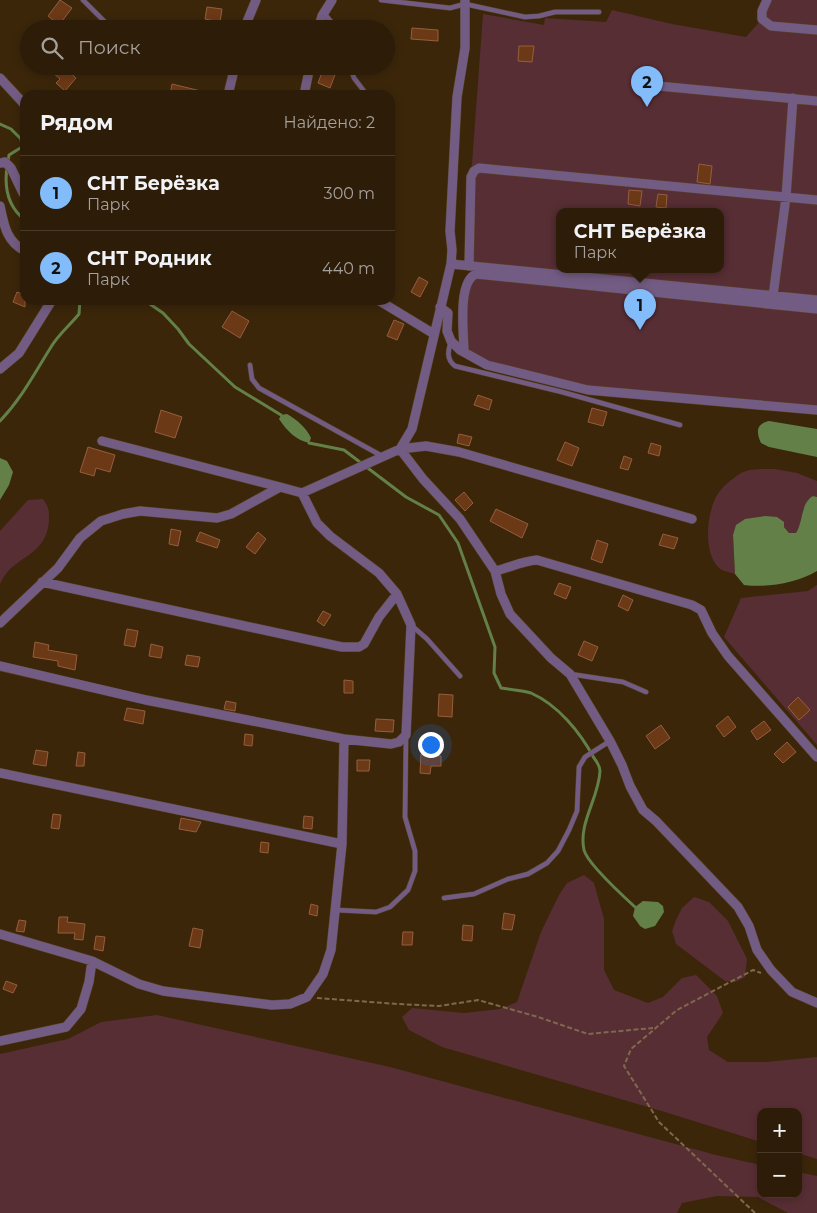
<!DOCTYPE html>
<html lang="ru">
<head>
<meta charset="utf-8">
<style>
  body { margin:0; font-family:Montserrat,sans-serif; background:#382916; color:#f1f3f6 }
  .controls { position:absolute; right:15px; bottom:15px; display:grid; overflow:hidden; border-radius:10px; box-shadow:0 2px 8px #0003 }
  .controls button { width:45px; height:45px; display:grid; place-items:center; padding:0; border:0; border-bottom:1px solid #483a29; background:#2c1c08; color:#f1f3f6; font:25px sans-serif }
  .you { position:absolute; left:430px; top:744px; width:18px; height:18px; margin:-12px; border:4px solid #fff; border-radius:50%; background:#1a73e8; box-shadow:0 0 0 8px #1a73e833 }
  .badge { display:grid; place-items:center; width:32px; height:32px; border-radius:50%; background:#82bcfa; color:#111; font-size:16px; font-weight:700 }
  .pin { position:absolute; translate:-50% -41px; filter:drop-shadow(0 1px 2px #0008) }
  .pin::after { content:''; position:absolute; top:26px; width:18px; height:15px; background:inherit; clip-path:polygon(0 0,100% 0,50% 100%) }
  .popup { position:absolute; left:556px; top:208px; width:168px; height:65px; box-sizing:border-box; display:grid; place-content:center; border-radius:10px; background:#2c1c08; filter:drop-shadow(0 1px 4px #0005); font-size:16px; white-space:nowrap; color:#a6a19c }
  .popup b { font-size:19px; color:#f1f3f6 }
  .popup::after { content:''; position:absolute; left:50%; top:100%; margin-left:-10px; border:10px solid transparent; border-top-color:#2c1c08 }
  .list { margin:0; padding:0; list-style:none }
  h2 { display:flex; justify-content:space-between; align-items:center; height:65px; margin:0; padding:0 20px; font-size:21px }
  h2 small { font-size:16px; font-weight:400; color:#a6a19c }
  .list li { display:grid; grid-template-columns:32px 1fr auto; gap:15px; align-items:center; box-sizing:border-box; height:75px; padding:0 20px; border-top:1px solid #483a29 }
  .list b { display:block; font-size:19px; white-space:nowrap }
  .list p { margin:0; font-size:16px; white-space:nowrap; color:#a6a19c }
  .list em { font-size:16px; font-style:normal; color:#a6a19c }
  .icon { flex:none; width:28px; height:28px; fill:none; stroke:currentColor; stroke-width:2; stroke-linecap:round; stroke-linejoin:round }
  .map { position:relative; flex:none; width:817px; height:1213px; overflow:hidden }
  .search { position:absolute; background:#2c1c08; box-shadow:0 2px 8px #0003; left:20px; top:20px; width:375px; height:55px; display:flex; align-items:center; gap:12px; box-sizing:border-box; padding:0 18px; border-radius:28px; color:#a6a19c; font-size:19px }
  .panel { position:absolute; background:#2c1c08; box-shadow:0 2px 8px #0003; left:20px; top:90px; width:375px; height:215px; border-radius:15px }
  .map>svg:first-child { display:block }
  .green { fill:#572e34; fill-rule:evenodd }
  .water { fill:#628047 }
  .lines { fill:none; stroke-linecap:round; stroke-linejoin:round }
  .stream { stroke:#628047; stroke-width:3 }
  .building { fill:#6c3917; stroke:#955e3d }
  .lane-casing { stroke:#594428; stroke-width:5.5 }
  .street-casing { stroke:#594428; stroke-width:10 }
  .path { stroke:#7f694e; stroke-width:2; stroke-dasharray:5 2.5; stroke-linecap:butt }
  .lane { stroke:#735c83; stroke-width:4.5 }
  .street { stroke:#735c83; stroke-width:9 }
</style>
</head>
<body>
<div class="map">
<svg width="817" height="1213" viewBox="0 0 817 1213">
  <rect width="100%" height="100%" fill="#3b260a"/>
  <path class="green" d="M767,0H817V300L469,266L471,177L483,14L544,25L545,18L606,22L612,10L672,24L746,37L762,19ZM560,211H720V269H560Z
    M470,276L817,309V410L588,390L487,365L464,352L463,307Z
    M775,469L797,473L817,481V497L813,496L803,509L801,524L796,533H789L784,527L733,535L735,574C730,572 721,571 718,567C703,551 707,514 716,497C721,487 732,479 741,473C751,468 764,469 775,469Z
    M43,499C49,508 49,509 49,520C47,558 12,555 0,584V531L28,500Z
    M817,585V745L724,637L741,598L808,591Z
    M584,875L594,883L604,919V970L614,990L648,1003L663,997L682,978L696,975L717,996L723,1013L707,1037L709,1050L728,1062H766L817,1057V1159L798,1153V1112H761V1142L665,1112L442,1047L409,1030L402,1017L412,1008L464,1013L500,1009L517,1002L541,932L559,895L567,883Z
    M694,897L709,902L728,921L747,959L745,977L735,982L725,981L676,944L672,931L676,920L682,908Z
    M157,1015L390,1067L716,1155L761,1165V1194H798V1172L817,1176V1213H788L758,1197L717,1196L682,1203L677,1213H0V1054L68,1039L101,1022Z"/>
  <path class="water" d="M287,414C297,420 306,427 311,438L309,443C296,440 287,431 279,419L281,415Z
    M769,421L817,429V457L769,447L761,443C756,432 756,424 769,421Z
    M0,458L7,461L13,472L9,485L0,500Z
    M813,496L817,497V571C797,583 767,588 744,585L735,574L733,535L736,525L745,519L765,516L777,517L784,522V527L789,533H796C804,520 800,504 813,496Z
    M643,901L658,902L663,906L664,912L655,926L645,929L640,926L633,916L635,907Z"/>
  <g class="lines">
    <path class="stream" d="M0,124L11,129L21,139L22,147L9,155L8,161
      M7,167C4,188 8,207 25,220
      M144,300L163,313L178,329L189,344L235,387L281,415
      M0,421C22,398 34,374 51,347C58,335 70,325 79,314L80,300
      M309,443L344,450L406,497L439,515L458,543L495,647L494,673L501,688C508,689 526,691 531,693C558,705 580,732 594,758C597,762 600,767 600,771C599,798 578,823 584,850C587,863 623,896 635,907"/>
  </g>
  <path class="building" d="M60,0L72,8L59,25L48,16Z
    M207,7L222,9L220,22L205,19Z
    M412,28L438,30V41L411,39Z
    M519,46H534L532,62L518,61Z
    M58,66H63L76,78L65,91L56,83L60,79L52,72Z
    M324,67L336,72L330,88L318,83Z
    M172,84L205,92L204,95H170Z
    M699,164L712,166L710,184L697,182Z
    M629,190L642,191L640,206L628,204Z
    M658,194L667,195L666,208L656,207Z
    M419,277L428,282L420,297L411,292Z
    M17,292L25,295V307L13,302Z
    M232,311L249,321L240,338L222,327Z
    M394,320L404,324L397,340L387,336Z
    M478,395L492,400L489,410L474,405Z
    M592,408L607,412L603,426L588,422Z
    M161,410L182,417L175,438L155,432Z
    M459,434L472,437L469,446L457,443Z
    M565,442L579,448L572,466L557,460Z
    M651,443L661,446L659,456L648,453Z
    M88,447L115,455L110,472L96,468L94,476L80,472Z
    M624,456L632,459L628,470L620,468Z
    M464,492L473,503L465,511L455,500Z
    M496,509L528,524L522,538L490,521Z
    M171,529L181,531L178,546L169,544Z
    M200,532L220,540L217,548L196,541Z
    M258,532L266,539L255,554L246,547Z
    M663,534L678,538L674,549L659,545Z
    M597,540L608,544L602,563L591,559Z
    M559,583L571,587L566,599L554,594Z
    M623,595L633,600L628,611L618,606Z
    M323,611L331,615L324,626L317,621Z
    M127,629L138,631L135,647L124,645Z
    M584,641L598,647L592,661L578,655Z
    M35,642L49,645L48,650L77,655L75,670L58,666V661L33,657Z
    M151,644L163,647L161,658L149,656Z
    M187,655L200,657L198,667L185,665Z
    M344,680L353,681V693H344Z
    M439,694L453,695L452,717L438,716Z
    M798,697L810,710L799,720L788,707Z
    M226,701L236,703L235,711L224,709Z
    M127,708L145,711L143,724L124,720Z
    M728,716L736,727L724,737L716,726Z
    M376,719L394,720L393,732L375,731Z
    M764,721L771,730L757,740L751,731Z
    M661,725L670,738L655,749L646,736Z
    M245,734L253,735L252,746L244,745Z
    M787,742L796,752L783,763L774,754Z
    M36,750L48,752L46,766L33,764Z
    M78,752L85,753L84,766H76Z
    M421,754L441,756V766H431L430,774L420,773Z
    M357,760H370L369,771H357Z
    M53,814L61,815L59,829L51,828Z
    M304,816L313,817L312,829L303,828Z
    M181,818L201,822L196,832L179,829Z
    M261,842L269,843L268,853L260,852Z
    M311,904L318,906L317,916L309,914Z
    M504,913L515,915L512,930L502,929Z
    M59,917H68L67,922L85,924L83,940L74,939L75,933H58Z
    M19,920L26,921L24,932L16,931Z
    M463,925L473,926L472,941L462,940Z
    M193,928L203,930L200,948L189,946Z
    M403,932H413L412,945H402Z
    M96,936L105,937L103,951L94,949Z
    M6,981L17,985L13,993L3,989Z"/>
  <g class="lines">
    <defs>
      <path id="lane" d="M83,0L110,27
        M381,0L450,8L465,4L525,17L539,16L555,12H599
        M324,13L337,29
        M350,66L354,78L367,95
        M451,341C448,351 446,359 455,366L562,392L680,425
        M250,365L252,379L259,388L382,456
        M411,625L427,639L460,676
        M570,674L623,682L646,692
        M444,898L474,894L508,879L528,874L547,863L558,851L569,830L577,811L579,767L585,757L610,741
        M336,910L376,912L390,907L408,890L415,871V851L405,817L406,737"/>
      <path id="street" d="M767,0L762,11V19L771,26L817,30
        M244,29L256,0
        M318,29L322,16L332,0
        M0,78L25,105
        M637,84L817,101
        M228,95L235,66
        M304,95L310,66
        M0,163L5,162L11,168L23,193L25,194
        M0,206C4,225 6,241 25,251
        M451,264L817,300
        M469,266L471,177L474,171L479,168L817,200
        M773,296L786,197L793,98
        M378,300L434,334
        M440,307L448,313L447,331L451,341L460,350L487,365L588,390L817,410
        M464,352C464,334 457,282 476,274L817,309
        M0,369L19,353L52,300
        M102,441L280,487
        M400,449L423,479L460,519L495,571L501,594L510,614L551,658L570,674L610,741L622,765L630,786L643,810L656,821L738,907L749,926L757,950L771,970L792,992L817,1003
        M400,449L426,446L459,452L692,519
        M495,571C509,568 522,561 537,560L692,605L701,610L712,633L728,656L817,757
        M42,582L342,647H359L364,644L379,617L397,594
        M0,623L58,568L80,538L101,521L123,514L140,511L217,518L231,514L280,487L302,493L400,449L412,429L451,264L452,250L450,231L457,97L465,48V0
        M0,666L146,700L344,739L391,744L399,742L406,735L411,625L397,594L379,573L330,536L317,523L302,493
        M0,773L342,844
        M0,934L92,961L139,984L163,991L272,1005L290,1004L307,997L323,974L331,950L342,844L344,739
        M0,1041L66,1027L81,1009L89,982L92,961"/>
    </defs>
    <use href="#lane" class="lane-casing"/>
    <use href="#street" class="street-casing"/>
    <path class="path" d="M317,998L397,1004L439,1006L478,1000L538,1017L588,1034L653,1028
      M755,1213L659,1122L624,1066L631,1049L677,1010L753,970L761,973"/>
    <use href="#lane" class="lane"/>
    <use href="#street" class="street"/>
  </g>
</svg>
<div class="controls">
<button>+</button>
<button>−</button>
</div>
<div class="you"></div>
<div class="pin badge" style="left:640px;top:330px">1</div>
<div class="popup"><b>СНТ Берёзка</b>Парк</div>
<div class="pin badge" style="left:647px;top:107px">2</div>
<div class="search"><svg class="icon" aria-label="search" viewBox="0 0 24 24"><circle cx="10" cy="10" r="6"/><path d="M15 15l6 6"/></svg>Поиск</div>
<section class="panel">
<h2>Рядом<small>Найдено: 2</small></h2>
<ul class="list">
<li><span class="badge">1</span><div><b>СНТ Берёзка</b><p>Парк</p></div><em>300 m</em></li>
<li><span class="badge">2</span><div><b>СНТ Родник</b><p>Парк</p></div><em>440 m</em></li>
</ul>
</section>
</div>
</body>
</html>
